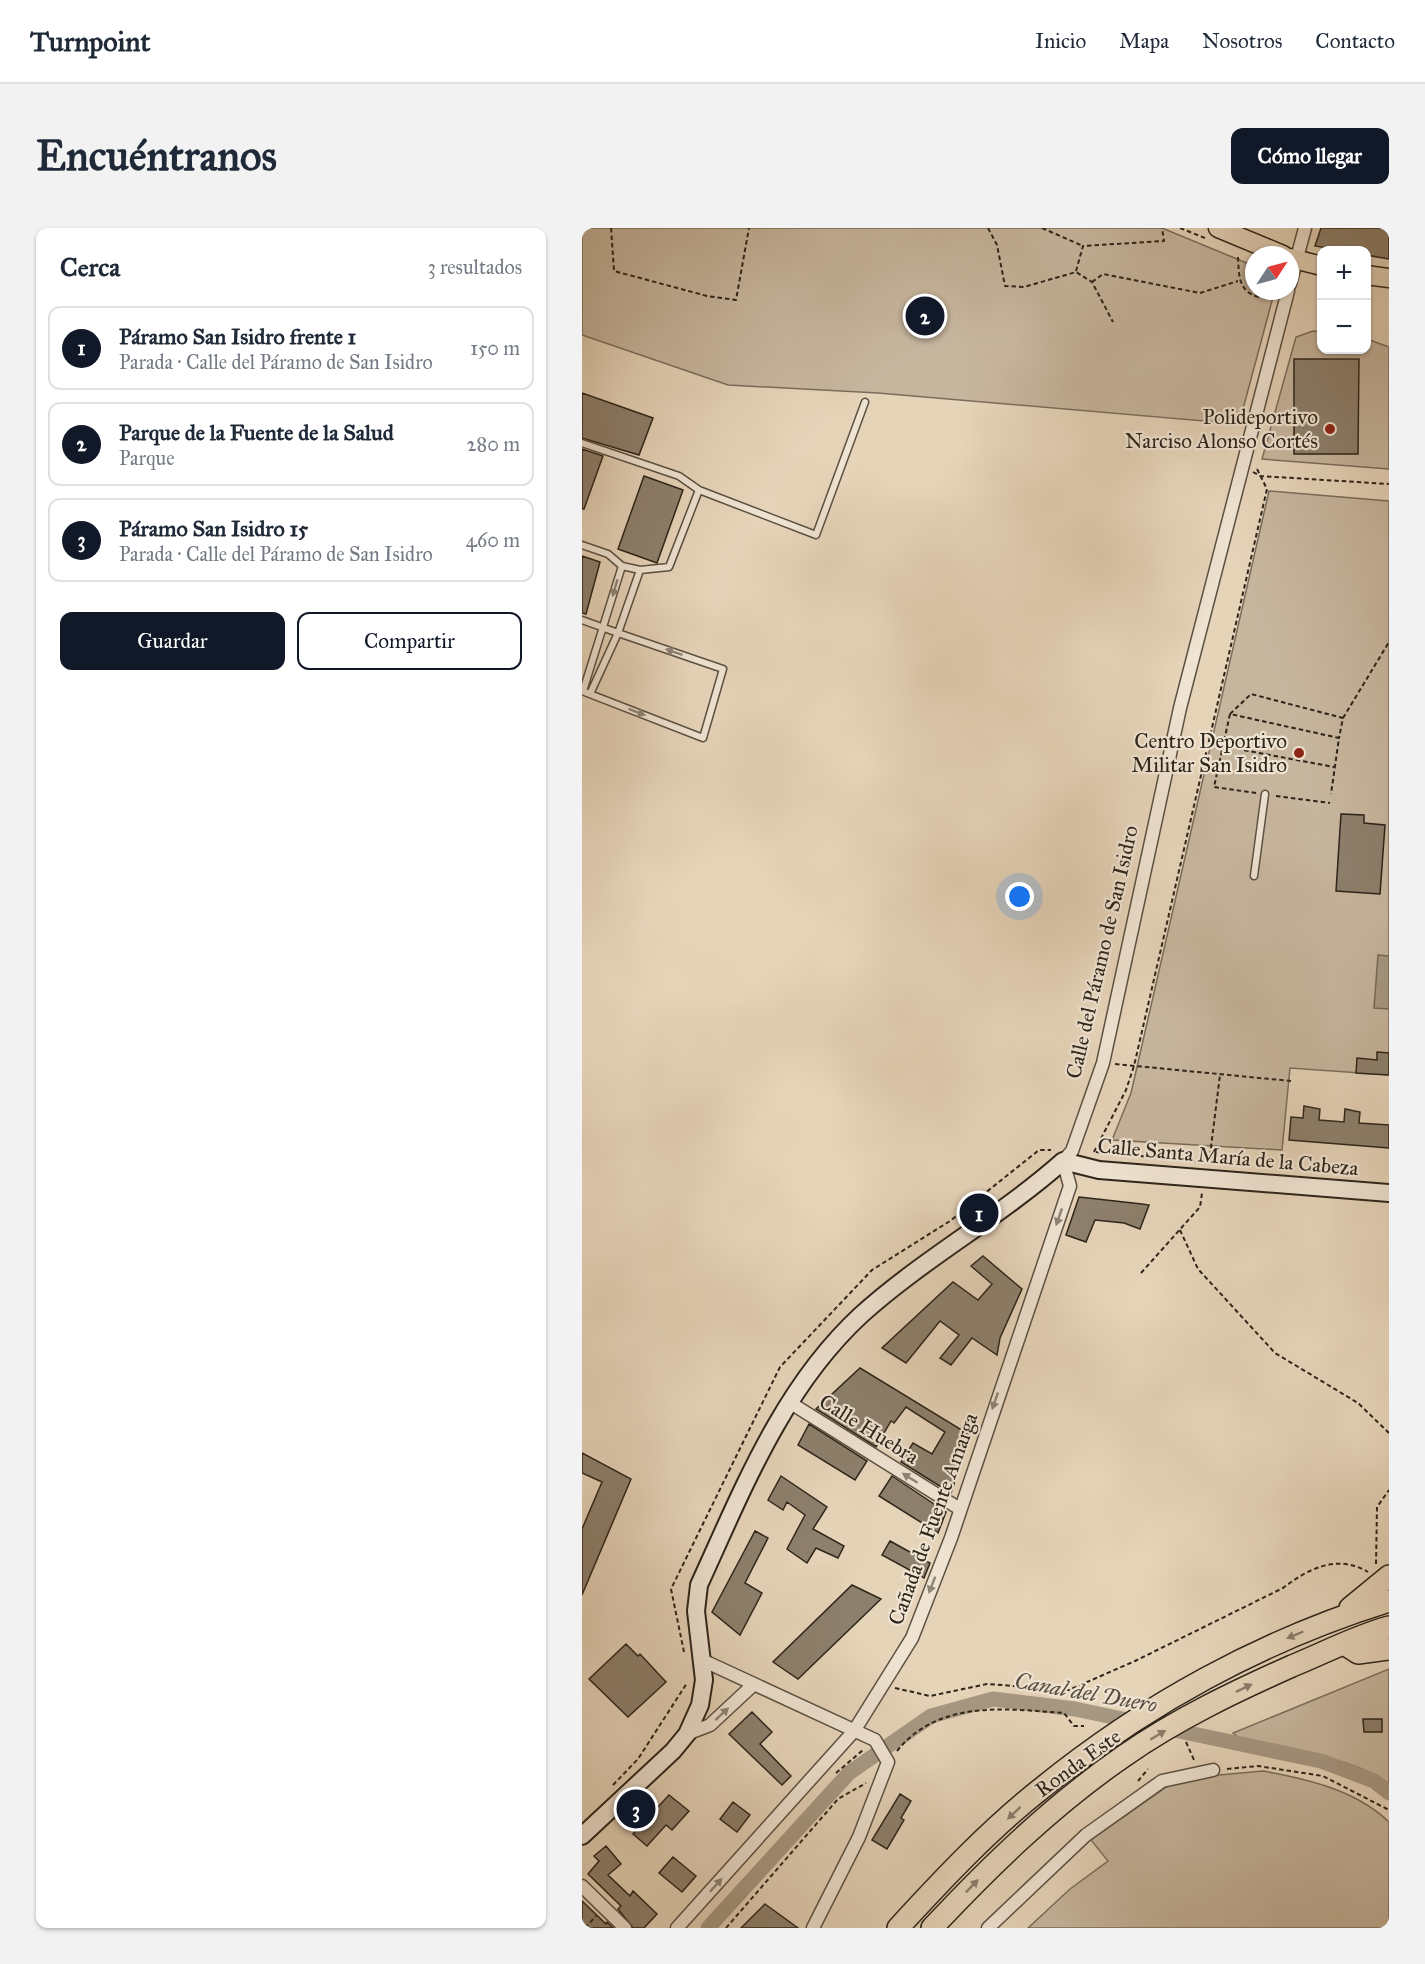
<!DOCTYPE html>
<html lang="es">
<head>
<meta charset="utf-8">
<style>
  body { margin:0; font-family:"IM FELL Great Primer",serif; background:#f2f2f3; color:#1f2937 }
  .controls { position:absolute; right:18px; top:18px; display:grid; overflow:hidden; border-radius:12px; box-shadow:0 2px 4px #0004 }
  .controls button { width:54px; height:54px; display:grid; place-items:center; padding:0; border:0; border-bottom:2px solid #e0e1e3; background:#fff; color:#1f2937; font:30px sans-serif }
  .compass { position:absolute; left:663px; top:18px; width:54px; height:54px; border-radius:50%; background:#fff; box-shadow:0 2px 4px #0004; rotate:54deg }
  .you { position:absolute; left:438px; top:669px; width:21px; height:21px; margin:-15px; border:4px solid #fff; border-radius:50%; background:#1a73e8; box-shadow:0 0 0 9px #1a73e833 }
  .badge { display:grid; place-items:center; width:39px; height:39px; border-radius:50%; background:#111827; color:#fff; font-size:20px; font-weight:700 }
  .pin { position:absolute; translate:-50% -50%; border:3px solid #fff; box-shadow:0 2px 6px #0006 }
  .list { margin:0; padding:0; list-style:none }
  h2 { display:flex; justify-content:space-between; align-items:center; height:78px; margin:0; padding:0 24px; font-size:26px }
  h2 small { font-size:20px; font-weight:400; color:#747a83 }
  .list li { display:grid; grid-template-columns:39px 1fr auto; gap:18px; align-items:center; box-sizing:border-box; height:84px; margin:0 12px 12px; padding:0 12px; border:2px solid #e0e1e3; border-radius:12px }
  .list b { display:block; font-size:22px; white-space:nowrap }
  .list p { margin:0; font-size:20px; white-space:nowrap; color:#747a83 }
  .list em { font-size:20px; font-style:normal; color:#747a83 }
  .actions { display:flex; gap:12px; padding:18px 24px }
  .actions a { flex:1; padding:14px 0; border:2px solid #111827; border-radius:12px; text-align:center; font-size:21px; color:#111827 }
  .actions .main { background:#111827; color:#fff }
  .map { position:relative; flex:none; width:807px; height:1700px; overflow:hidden; border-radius:12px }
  header { display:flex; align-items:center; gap:36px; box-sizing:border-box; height:84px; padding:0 30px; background:#fff; border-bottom:2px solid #e0e1e3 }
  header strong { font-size:28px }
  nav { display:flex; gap:33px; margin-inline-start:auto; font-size:21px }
  .intro { display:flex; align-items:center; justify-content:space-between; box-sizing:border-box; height:144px; padding:0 36px }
  h1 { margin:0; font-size:42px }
  .button { padding:15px 27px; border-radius:12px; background:#111827; color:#fff; font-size:21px; font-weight:700 }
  main { display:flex; gap:36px; padding:0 36px }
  aside { flex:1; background:#fff; border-radius:12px; box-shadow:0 2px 4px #0004 }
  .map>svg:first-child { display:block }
  .green { fill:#c7b69e; stroke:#7a6d5c; stroke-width:1.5 }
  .water { fill:#a79883; stroke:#766a59; stroke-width:1.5 }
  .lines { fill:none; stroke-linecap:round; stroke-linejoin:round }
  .canal { stroke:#a79883; stroke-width:15 }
  .building { fill:#8d806d; stroke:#2d241a; stroke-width:1.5 }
  .lane-casing { stroke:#5b5042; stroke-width:9 }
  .street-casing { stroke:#5b5042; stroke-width:15 }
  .secondary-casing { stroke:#2d241a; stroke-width:20 }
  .primary-casing { stroke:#2d241a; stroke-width:21 }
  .highway-casing { stroke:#2d241a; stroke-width:24 }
  .path { stroke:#2d241a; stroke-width:2; stroke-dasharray:4.5 3; stroke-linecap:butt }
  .lane { stroke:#efe3d2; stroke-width:6 }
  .street { stroke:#efe3d2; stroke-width:12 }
  .secondary { stroke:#efe3d2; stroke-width:16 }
  .primary { stroke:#e6d4b9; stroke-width:18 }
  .highway { stroke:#e6d4b9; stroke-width:21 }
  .oneway { fill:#8e8476 }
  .oneway2 { fill:#8a7c6a }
  .poi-dot { fill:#8f2418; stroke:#efe3d2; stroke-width:2 }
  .labels { text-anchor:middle; stroke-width:4.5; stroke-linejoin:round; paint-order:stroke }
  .poi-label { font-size:21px; fill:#2d241a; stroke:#efe3d2; text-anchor:end }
  .street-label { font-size:21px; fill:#2d241a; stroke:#efe3d2 }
  .water-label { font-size:22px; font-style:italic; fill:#584d3f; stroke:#efe3d2 }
</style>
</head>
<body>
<header>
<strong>Turnpoint</strong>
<nav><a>Inicio</a><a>Mapa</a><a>Nosotros</a><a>Contacto</a></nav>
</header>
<div class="intro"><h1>Encuéntranos</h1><a class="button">Cómo llegar</a></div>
<main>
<aside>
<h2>Cerca<small>3 resultados</small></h2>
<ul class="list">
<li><span class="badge">1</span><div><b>Páramo San Isidro frente 1</b><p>Parada · Calle del Páramo de San Isidro</p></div><em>150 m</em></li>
<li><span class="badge">2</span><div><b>Parque de la Fuente de la Salud</b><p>Parque</p></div><em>280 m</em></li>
<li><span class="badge">3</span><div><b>Páramo San Isidro 15</b><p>Parada · Calle del Páramo de San Isidro</p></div><em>460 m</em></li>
</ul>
<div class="actions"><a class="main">Guardar</a><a>Compartir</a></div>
</aside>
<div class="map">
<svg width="807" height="1700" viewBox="0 0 807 1700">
  <rect width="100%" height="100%" fill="#e6d4b9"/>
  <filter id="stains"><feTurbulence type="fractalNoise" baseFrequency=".00333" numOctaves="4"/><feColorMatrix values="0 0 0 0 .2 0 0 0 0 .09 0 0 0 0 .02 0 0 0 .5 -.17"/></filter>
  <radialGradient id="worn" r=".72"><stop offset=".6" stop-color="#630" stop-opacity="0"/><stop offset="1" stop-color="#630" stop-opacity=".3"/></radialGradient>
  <path class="green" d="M0,0H580L672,38V63H690L691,69L657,196L296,165L146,157L0,107Z
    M731,103L739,104L740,122H784L785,111L807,119V241L680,231L714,109Z
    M687,263L807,273V847L708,840L700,922L530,912L549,865Z
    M807,1441V1556C789,1543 767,1535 746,1530C723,1524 666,1522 651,1505Z
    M681,1543C725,1551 774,1562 807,1594V1700H446L488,1661L526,1633L509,1612L586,1558L637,1547Z"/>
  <path class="water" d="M796,727L807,728V781L792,780Z"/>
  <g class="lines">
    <path class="canal" d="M126,1700L267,1545L349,1488L411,1471L493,1481L739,1533L792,1553L807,1565"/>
  </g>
  <path class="building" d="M739,0H807V31L784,27V22H758L733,18Z
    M712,131H777L776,226H712Z
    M0,165L71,190L57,227L0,210Z
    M0,221L21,228L2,281H0Z
    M62,248L101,262L75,335L36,321Z
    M0,328L18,334L4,386L0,385Z
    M759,586L782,587V595L803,597L798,666L754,663Z
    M795,824L807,825V847L774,845L775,830L795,832Z
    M722,878L738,881L737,892L762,894L763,881L778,884L777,895L807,897V920L707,912L709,889L721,890Z
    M497,969L560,976L567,977L558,1001L542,995L513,992L504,1014L484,1007Z
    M401,1028L440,1061L418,1110L415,1127L390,1110L369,1137L358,1130L377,1107L358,1093L324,1135L300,1120L371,1054L396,1072L410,1056L389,1038Z
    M278,1140L388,1207L369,1265L319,1234L331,1215L350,1226L363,1204L324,1179L312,1195L309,1193L294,1219L234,1181Z
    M227,1196L285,1233L273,1252L216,1217Z
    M0,1225L49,1251L0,1367V1301L20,1254L0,1245Z
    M199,1248L245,1279L231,1301L262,1318L256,1330L234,1320L225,1335L205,1321L223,1287L205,1274L201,1282L186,1272Z
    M310,1248L364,1284L356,1305L297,1268Z
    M173,1303L186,1310L163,1355L180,1365L158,1407L130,1384Z
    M308,1313L348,1335L342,1350L300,1327Z
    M270,1357L299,1371L216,1451L191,1434Z
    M44,1416L56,1428L58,1426L84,1454L46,1489L7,1451Z
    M170,1484L190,1504L178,1516L209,1548L200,1557L147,1506Z
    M781,1491H800V1504H782Z
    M318,1566L329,1573L319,1590L322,1592L305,1621L290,1612Z
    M87,1567L107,1583L90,1602L84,1597L65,1618L51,1606Z
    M151,1574L168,1587L155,1604L138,1591Z
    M24,1618L39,1636L26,1647L48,1668L51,1663L75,1686L62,1700H51L36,1681L39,1678L6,1646L17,1633L12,1628Z
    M91,1629L114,1648L100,1664L77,1645Z
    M0,1673L24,1696L25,1694L31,1700H0Z
    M183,1676L216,1700H159Z"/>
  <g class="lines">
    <defs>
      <path id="lane" d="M0,215L97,248L117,262
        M0,317L26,326L40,338
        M0,392L36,405L8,466
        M0,463L121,510L141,441L36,405L58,342
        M1,463L40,338L58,342L87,339L117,262L234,307L283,174
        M672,648L683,566"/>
      <path id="street" d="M708,56L723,0
        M207,1174L378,1281
        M120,1432L293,1512L306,1534L277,1609L231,1700
        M105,1506L128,1497L171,1457
        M0,1658L43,1700
        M95,1700L272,1503L330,1410L369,1310L488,958L481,933L490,923L521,835L598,480L706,63
        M406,1700L504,1607L580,1553L631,1542"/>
      <path id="secondary" d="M0,1608L91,1523L105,1506L118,1477L122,1452L114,1383L117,1357C161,1261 200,1160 279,1087C342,1030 418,989 481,933L517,942L807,965"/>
      <path id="primary" d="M636,0L701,27
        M708,30L740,38
        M784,47L807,50"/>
      <path id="highway" d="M768,1380L807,1348
        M762,1416L776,1425L807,1421
        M316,1700C361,1651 408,1601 460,1560C562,1477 681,1412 807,1373
        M350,1700C409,1637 471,1577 542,1528C595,1491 652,1464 710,1438C742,1425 774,1408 807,1399"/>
    </defs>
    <use href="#lane" class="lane-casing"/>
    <use href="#street" class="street-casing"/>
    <use href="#secondary" class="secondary-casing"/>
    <use href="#primary" class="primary-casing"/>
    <use href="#highway" class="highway-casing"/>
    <path class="path" d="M29,0L32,43L125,68L154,72L167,0
      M406,0L415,17L423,58L442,59L494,44L510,54L531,94
      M460,0L501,18
      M598,0L623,10
      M656,29C657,47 656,64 677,69L685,63
      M494,43L501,18L582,13L580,0
      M510,54L521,46L618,65L656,53
      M671,244L678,248L807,256
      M648,486L669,466L761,490L757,510
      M761,490L807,414
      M640,518L752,539
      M674,565L632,559L648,486L757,510L749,566
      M694,568L748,575
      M533,836L709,853
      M512,924L544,862L552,838L685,261L674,239
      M514,924L613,933
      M627,935L638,847
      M598,1002L616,1041L693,1125L776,1175L807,1205
      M559,1045L618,979L620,965
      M794,1336L795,1279L807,1262
      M102,1424L89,1361L198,1139L290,1042L368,993L457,922H469
      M313,1460L348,1468L405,1456L487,1462L553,1433L701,1360C727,1340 756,1326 786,1344
      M604,1514L612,1532
      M315,1523C357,1471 424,1481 482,1485L492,1498H502
      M645,1541L676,1538L741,1548L807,1582
      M254,1545L281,1522
      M556,1553L566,1541
      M31,1557L56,1531L105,1455
      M3,1700L14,1688
      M144,1700L256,1571L284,1555"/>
    <use href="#lane" class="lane"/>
    <use href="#street" class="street"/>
    <use href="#secondary" class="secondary"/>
    <use href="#primary" class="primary"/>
    <use href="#highway" class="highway"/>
  </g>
  <defs><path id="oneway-solid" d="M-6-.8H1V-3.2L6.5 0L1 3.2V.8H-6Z" transform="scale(1.5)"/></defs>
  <g class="oneway">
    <use href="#oneway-solid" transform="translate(33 360) rotate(106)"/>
    <use href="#oneway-solid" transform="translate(92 424) rotate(-161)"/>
    <use href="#oneway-solid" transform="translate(55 484) rotate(21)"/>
    <use href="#oneway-solid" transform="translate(477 989) rotate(109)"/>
    <use href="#oneway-solid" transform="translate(413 1173) rotate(109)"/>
    <use href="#oneway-solid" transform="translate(328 1250) rotate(-148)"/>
    <use href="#oneway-solid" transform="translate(350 1357) rotate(111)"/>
    <use href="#oneway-solid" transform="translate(140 1486) rotate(-43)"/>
    <use href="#oneway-solid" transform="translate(134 1657) rotate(-48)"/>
  </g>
  <g class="oneway2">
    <use href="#oneway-solid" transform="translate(713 1407) rotate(157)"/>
    <use href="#oneway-solid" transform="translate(662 1460) rotate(-26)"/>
    <use href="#oneway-solid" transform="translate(576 1507) rotate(-31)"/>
    <use href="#oneway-solid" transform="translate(432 1585) rotate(137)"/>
    <use href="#oneway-solid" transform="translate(390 1658) rotate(-46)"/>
  </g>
  <g class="poi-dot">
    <circle cx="748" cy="201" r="6"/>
    <circle cx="717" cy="525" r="6"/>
  </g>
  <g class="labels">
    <g class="poi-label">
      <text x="736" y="196">Polideportivo<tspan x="736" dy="24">Narciso Alonso Cortés</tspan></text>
      <text x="705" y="520">Centro Deportivo<tspan x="705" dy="24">Militar San Isidro</tspan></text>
    </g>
    <g class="street-label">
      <text transform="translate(520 724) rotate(-77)" y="7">Calle del Páramo de San Isidro</text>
      <text transform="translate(646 929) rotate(5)" y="7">Calle Santa María de la Cabeza</text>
      <text transform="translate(287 1201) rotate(32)" y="7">Calle Huebra</text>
      <text transform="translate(351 1291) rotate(-70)" y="7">Cañada de Fuente Amarga</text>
      <text transform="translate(496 1535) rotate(-36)" y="7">Ronda Este</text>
    </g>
    <g class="water-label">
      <text transform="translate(504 1464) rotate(10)" y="8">Canal del Duero</text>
    </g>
  </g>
  <rect width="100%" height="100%" filter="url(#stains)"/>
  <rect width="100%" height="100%" fill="url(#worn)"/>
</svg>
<div class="controls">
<button>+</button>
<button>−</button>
</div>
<svg class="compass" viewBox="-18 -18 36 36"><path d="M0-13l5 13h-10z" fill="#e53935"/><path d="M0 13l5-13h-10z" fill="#747a83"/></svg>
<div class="you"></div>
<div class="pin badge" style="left:397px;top:985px">1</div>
<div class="pin badge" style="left:343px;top:88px">2</div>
<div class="pin badge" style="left:54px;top:1581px">3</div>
</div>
</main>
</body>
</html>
